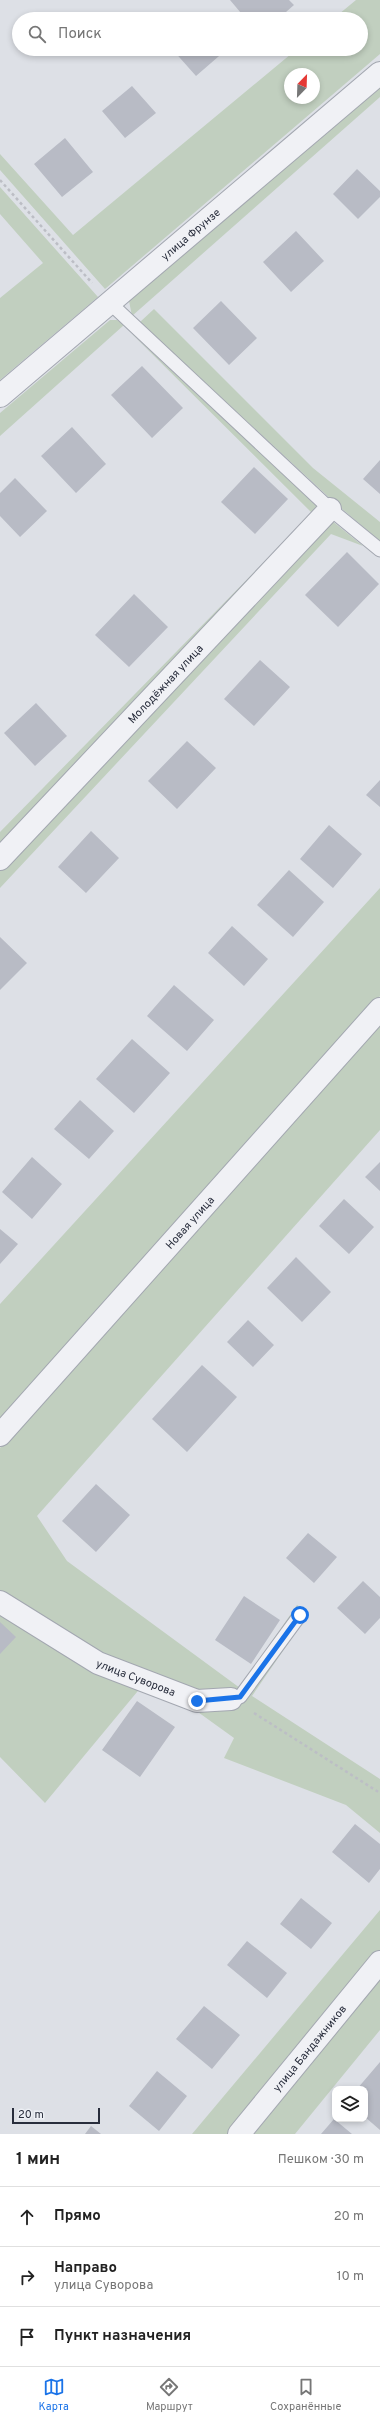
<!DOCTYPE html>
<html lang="ru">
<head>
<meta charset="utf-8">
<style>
  body { margin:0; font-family:Overpass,sans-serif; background:#f6f6f6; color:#222 }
  .controls { position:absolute; right:12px; bottom:12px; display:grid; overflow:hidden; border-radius:8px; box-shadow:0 2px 6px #0003 }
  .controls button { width:36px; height:36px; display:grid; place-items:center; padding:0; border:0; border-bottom:1px solid #e0e0e0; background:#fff; color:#222; font:20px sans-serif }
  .compass { position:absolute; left:284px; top:68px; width:36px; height:36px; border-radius:50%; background:#fff; box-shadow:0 2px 6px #0003; rotate:23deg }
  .scale { position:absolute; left:12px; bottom:10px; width:88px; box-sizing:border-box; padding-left:4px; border:2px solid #282d3c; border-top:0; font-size:11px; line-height:14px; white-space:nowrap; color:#282d3c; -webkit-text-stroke:3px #eceff4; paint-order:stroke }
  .stop { position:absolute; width:12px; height:12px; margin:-9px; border:3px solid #1a73e8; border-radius:50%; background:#fff }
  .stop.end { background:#1a73e8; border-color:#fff; box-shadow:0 1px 4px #0008 }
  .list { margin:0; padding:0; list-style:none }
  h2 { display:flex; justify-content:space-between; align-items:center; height:52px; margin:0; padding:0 16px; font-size:17px }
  h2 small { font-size:13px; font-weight:400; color:#767676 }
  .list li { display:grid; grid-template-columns:26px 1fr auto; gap:12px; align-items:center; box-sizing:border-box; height:60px; padding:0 16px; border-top:1px solid #e0e0e0 }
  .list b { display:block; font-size:15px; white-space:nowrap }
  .list p { margin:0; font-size:13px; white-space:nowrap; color:#767676 }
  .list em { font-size:13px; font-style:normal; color:#767676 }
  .icon { flex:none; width:22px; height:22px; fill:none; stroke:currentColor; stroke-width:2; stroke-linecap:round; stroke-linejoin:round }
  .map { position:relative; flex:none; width:380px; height:2134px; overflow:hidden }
  .search { position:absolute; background:#fff; box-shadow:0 2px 6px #0003; left:12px; right:12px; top:12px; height:44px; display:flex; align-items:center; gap:10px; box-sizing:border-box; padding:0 14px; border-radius:22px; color:#767676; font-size:15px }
  .sheet { height:232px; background:#fff }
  nav { display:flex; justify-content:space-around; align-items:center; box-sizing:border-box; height:56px; border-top:1px solid #e0e0e0; background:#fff; font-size:11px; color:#767676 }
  nav a { display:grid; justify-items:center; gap:2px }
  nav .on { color:#1a73e8 }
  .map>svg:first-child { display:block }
  .green { fill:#c1cfbf; fill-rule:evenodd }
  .building { fill:#b8bbc5 }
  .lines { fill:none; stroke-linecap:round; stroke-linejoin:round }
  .lane-casing { stroke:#a3a7b0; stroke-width:15 }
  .street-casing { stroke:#a3a7b0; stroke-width:24 }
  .path { stroke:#bcbec5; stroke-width:2.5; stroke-dasharray:3 3; stroke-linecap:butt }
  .lane { stroke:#f0f1f5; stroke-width:13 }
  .street { stroke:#f0f1f5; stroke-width:22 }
  .route { stroke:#1a73e8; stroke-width:5 }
  .labels { text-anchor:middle; stroke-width:4; stroke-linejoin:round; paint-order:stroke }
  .street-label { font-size:11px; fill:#282d3c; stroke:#eceff4 }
</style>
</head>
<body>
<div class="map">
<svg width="380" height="2134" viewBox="0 0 380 2134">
  <rect width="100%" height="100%" fill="#dde0e6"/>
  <path class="green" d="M356,0H380V54L105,289L0,170V154L73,235L297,49H361V19H333ZM290,74H314V98H290Z
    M380,86V97L132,316L129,301Z
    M0,187L98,297L0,380V298L43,263L0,214Z
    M154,309L313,468L380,522V541L335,503L140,322Z
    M110,320H117L124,325L0,436V413Z
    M128,330L321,510L0,849V832L312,513Z
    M331,520L363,546L331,534L0,888V869Z
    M380,888V996L0,1422V1304Z
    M380,1021V1130L37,1516L67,1561L240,1688L297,1605L309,1613L252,1696L380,1779V1833L346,1805L224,1758L234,1738L184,1702L197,1694L99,1656L0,1594V1448Z
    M0,1608L142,1686L45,1803L0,1757Z
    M380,1910V1951L230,2134H192Z
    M380,1979V2030L295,2134H254Z"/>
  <path class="building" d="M230,0H289L294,5L278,19H246Z
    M172,49H225L226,50L196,76Z
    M132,86L156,113L125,138L102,111Z
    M65,138L93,172L62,197L34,164Z
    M357,169L380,191V197L358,219L333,194Z
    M296,231L324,261L291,292L263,262Z
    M221,301L257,338L229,365L193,328Z
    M142,366L183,408L152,438L111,395Z
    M72,427L106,464L76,493L41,456Z
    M380,460V494L363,479Z
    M254,467L288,499L255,534L221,502Z
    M15,478L47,511L20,537L0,516V493Z
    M347,552L379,584L338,627L305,595Z
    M134,594L168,627L129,667L95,635Z
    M260,660L290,687L254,726L224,699Z
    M36,703L67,736L35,766L4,733Z
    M187,741L216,768L177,809L148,781Z
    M380,780V807L366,795Z
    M329,825L362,854L333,888L300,859Z
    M91,831L119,858L86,893L58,867Z
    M289,870L324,902L293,937L257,905Z
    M232,926L268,959L244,986L208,953Z
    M0,937L27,963L0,990Z
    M174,985L214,1020L187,1051L147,1016Z
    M132,1039L170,1073L134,1113L96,1079Z
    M80,1100L114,1131L89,1159L54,1129Z
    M32,1157L62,1184L32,1219L2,1192Z
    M380,1162V1191L365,1177Z
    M344,1199L374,1227L349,1254L319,1226Z
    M0,1229L18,1244L0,1264Z
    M296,1257L331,1292L302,1322L267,1288Z
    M248,1320L274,1345L253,1367L227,1342Z
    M202,1365L237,1397L187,1452L152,1419Z
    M96,1484L130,1515L96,1552L62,1521Z
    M308,1533L337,1557L314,1583L286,1558Z
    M363,1581L380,1597V1618L365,1634L337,1608Z
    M244,1596L280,1620L251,1664L215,1640Z
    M0,1622L16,1637L0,1654Z
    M137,1701L175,1727L140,1777L102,1750Z
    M355,1824L380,1844V1869L369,1883L332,1852Z
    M301,1898L332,1923L311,1949L280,1924Z
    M247,1941L287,1973L267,1998L227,1965Z
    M204,2006L240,2035L212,2069L176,2039Z
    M380,2062V2130L365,2117V2089H357Z
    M157,2071L187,2096L159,2131L129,2106Z
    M334,2119L352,2134H321Z
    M91,2126L101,2134H85Z"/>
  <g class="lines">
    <defs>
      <path id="lane" d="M110,303L330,509L380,550
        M231,1699L240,1697L300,1615"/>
      <g id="street">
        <path id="s1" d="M0,396L380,73"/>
        <path id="s2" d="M0,859L330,509"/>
        <path id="s3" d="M0,1435L380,1009"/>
        <path id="s4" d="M0,1602L98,1663L197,1701L231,1699"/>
        <path id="s5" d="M239,2134L380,1962"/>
      </g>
    </defs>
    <use href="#lane" class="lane-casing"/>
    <use href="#street" class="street-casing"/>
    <path class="path" d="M0,180L92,283
      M254,1713L380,1793"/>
    <use href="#lane" class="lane"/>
    <use href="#street" class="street"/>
  </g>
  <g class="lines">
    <path class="route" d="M197,1701L240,1697L300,1615"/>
  </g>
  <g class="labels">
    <g class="street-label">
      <text dy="4" stroke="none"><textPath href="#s1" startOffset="250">улица Фрунзе</textPath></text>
      <text dy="4" stroke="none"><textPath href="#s2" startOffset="241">Молодёжная улица</textPath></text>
      <text dy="4" stroke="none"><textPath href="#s3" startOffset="285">Новая улица</textPath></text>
      <text dy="4" stroke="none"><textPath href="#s4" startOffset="156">улица Суворова</textPath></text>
      <text dy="4" stroke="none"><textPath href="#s5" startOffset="111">улица Бандажников</textPath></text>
    </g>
  </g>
</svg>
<div class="controls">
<button><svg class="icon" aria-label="layers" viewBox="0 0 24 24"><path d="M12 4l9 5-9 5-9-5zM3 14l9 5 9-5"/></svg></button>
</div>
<svg class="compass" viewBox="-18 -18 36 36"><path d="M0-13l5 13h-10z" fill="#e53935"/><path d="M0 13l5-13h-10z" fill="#767676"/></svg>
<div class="scale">20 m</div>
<div class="stop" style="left:300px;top:1615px"></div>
<div class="stop end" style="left:197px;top:1701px"></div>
<div class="search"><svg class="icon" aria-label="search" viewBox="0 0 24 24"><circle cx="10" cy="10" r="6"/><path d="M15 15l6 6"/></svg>Поиск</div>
</div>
<section class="sheet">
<h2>1 мин<small>Пешком · 30 m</small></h2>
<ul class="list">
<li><svg class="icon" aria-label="ahead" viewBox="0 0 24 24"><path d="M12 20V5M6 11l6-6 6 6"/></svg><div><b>Прямо</b></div><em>20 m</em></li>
<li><svg class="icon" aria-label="right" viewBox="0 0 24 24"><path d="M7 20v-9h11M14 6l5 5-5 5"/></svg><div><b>Направо</b><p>улица Суворова</p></div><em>10 m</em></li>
<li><svg class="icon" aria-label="arrive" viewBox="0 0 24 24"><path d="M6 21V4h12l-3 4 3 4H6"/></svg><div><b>Пункт назначения</b></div></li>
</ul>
</section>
<nav>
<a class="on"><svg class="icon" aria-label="map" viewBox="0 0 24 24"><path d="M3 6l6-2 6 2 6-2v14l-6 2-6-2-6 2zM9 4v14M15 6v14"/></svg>Карта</a>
<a><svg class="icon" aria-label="directions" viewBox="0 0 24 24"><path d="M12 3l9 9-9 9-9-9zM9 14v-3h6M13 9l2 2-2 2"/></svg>Маршрут</a>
<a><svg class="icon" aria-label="saved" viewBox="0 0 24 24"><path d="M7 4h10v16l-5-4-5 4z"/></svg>Сохранённые</a>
</nav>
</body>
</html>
